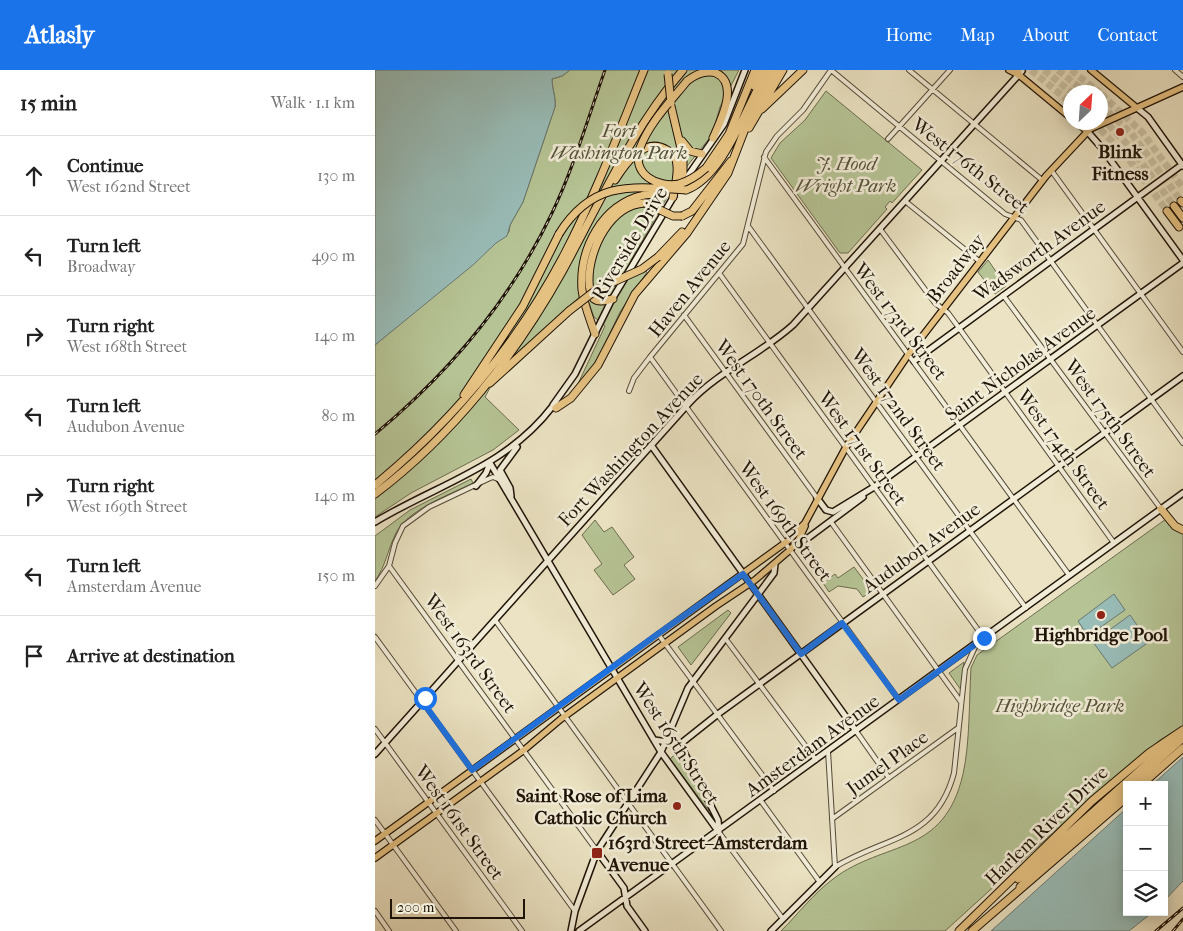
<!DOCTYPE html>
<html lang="en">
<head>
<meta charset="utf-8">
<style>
  body { margin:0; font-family:"IM FELL French Canon",serif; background:#f2f2f2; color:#222 }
  .controls { position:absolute; right:15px; bottom:15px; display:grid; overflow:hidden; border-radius:0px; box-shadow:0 2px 12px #0003 }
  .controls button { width:45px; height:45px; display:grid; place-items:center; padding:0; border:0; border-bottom:1px solid #e0e0e0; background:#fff; color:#222; font:25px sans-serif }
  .compass { position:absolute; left:688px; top:15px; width:45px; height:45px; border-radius:50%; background:#fff; box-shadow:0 2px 12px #0003; rotate:25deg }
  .scale { position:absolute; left:15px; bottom:12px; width:135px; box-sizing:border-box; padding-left:5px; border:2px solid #201408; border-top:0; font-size:14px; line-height:18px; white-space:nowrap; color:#201408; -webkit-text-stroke:4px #f2edd8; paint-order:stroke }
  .stop { position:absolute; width:15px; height:15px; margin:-11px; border:4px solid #1a73e8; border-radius:50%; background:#fff }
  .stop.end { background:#1a73e8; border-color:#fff; box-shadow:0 1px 5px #0008 }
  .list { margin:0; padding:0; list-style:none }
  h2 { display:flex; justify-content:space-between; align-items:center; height:65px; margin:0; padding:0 20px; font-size:21px }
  h2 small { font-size:16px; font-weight:400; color:#767676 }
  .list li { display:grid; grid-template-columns:32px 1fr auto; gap:15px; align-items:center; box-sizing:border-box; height:80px; padding:0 20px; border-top:1px solid #e0e0e0 }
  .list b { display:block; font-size:19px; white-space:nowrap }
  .list p { margin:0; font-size:16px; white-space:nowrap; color:#767676 }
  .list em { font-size:16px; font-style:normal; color:#767676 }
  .icon { flex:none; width:28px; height:28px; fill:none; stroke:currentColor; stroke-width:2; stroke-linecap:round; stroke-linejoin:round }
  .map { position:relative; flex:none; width:808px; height:861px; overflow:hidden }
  header { display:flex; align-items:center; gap:30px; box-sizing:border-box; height:70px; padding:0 25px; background:#1a73e8; color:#fff }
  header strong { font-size:24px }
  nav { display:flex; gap:28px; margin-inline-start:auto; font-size:18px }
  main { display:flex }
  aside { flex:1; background:#fff }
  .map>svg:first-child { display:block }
  .green { fill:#b6c495; stroke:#6b6c4e }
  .water { fill:#99bdb8; stroke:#697972 }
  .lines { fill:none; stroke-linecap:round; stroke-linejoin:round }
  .highway-tunnel { stroke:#cdc4a7; stroke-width:7; stroke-dasharray:7 3.5; stroke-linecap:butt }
  .street-casing { stroke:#534837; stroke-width:6 }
  .secondary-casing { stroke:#201408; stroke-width:8 }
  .primary-casing { stroke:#201408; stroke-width:8 }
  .highway-casing { stroke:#201408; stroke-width:9 }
  .street { stroke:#f2edd8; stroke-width:4 }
  .secondary { stroke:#f2edd8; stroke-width:5 }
  .primary { stroke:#e6c282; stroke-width:5.5 }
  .highway { stroke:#e6c282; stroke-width:7 }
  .rail-casing { stroke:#201408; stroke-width:3 }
  .rail { stroke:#f2edd8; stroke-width:1; stroke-dasharray:4; stroke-linecap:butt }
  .highway-bridge-casing { stroke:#201408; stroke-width:9; stroke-linecap:butt }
  .highway-bridge { stroke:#e6c282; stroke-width:7 }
  .route { stroke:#1a73e8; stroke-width:6 }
  .poi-dot { fill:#8f2418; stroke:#f2edd8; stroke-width:2 }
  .labels { text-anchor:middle; stroke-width:5; stroke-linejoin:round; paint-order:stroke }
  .park-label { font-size:19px; font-style:italic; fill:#545239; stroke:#f2edd8 }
  .poi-label { font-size:19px; font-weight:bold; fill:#201408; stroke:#f2edd8 }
  .street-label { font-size:19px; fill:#201408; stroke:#f2edd8 }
</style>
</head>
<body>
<header>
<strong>Atlasly</strong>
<nav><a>Home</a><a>Map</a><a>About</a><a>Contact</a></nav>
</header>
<main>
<aside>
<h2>15 min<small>Walk · 1.1 km</small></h2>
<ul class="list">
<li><svg class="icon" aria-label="ahead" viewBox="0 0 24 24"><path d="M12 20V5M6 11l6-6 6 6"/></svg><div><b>Continue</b><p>West 162nd Street</p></div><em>130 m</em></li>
<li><svg class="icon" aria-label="left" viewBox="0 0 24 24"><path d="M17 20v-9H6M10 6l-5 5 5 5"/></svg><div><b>Turn left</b><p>Broadway</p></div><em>490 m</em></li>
<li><svg class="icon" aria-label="right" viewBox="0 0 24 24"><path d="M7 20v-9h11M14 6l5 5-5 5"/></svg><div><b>Turn right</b><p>West 168th Street</p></div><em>140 m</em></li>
<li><svg class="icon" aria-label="left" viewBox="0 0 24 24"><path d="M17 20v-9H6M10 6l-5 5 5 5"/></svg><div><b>Turn left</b><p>Audubon Avenue</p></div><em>80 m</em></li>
<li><svg class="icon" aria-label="right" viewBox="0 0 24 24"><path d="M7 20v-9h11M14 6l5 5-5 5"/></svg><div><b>Turn right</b><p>West 169th Street</p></div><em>140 m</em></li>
<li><svg class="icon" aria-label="left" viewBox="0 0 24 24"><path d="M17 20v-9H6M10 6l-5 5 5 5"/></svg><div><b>Turn left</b><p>Amsterdam Avenue</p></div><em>150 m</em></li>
<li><svg class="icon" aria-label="arrive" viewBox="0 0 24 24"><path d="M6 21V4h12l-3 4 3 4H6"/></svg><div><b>Arrive at destination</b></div></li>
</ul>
</aside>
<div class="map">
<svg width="808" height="861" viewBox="0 0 808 861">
  <rect width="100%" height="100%" fill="#ebe3c3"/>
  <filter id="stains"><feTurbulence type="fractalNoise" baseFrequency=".004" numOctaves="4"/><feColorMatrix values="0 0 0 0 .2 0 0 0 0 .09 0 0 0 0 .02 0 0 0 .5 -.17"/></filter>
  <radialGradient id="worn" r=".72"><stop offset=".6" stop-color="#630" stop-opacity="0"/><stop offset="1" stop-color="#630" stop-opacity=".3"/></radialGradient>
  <path class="green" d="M195,0H364L345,37L337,65L305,105L255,192L272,202L245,242L222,290L202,316L230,256L219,247L210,222L127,296L110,327L144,360L118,380L36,423L0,447V275L134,162L135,155L148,132L180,37C181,27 177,18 177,9L187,6Z
    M451,21L547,100L517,133L515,131L510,137L512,139L473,183H465L396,88L405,73L430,50Z
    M613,190L631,216L620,224L603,202Z
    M96,409L98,413C74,425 31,440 20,465C12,482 11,495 0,511V466L35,440Z
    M791,449L808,463V656L785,670L724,721L570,861H406C423,844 438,824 458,809C509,770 569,787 588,704C595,673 594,631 596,598L602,585Z
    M220,450L229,462L237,457L259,487L249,495L260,509L238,525L219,500L227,494L207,465Z
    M479,497L497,521L488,527L482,519L463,516L454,522L448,513L460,504L463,508Z
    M353,540L356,543L316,595L303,577Z
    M589,592L586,620L574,603Z
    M304,681L334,737V741L295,689Z"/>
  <path class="water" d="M0,0H195L187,6L177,9C177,19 181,27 180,37L148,132L135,155L132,166L121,173L98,195L0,275Z
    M739,524L750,540L713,566L703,551Z
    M755,545L774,572L737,598L718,572Z
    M808,687V811L789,831V715H777Z
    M752,738V842H778L754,861H616Z"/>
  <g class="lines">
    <path class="highway-tunnel" d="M656,0L696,33
      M669,0L696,22
      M683,0L710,22
      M696,0L724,22
      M726,24L767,62L808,118
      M726,35L756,63L806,131
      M726,47L754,76L799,136
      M718,52L753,88L792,141"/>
    <defs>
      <path id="street" d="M456,0L630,144L646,150L808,373
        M534,0L667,110
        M800,0L808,7
        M513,69L575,0
        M389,87L694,505
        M676,100L808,282
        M530,131L604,191
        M373,156L651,538
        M505,159L560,233L573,243L584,258L739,473
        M344,203L609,568
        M628,225L786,439
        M309,245L442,428
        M275,287L524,630
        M254,321L259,308L275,287L368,174L391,82L402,66L428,40L456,0
        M456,452L586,632
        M14,496L222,781
        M0,516L14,496L20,473L28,456L54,437L113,409L118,407L125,410
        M120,550L346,861
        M283,564L399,721
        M0,567L200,841
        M350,568L441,690
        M0,659L147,861
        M481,661L514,708
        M453,681L460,797C510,766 561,771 579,703L590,599L601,575
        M386,731L444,811
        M457,749L583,658
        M0,750L81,861
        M343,761L408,849
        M0,841L14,861"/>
      <path id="secondary" d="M762,38L773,47L808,96
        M712,61L726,77L808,190
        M308,113L349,54L370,0
        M539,291L808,94
        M178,335L200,304L236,231L299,126
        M276,375L481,661
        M115,393L286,682L343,761
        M101,416L111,403L115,393
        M136,426L135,418L125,400L142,377
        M442,428L451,440L458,442L499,417L808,193
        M0,452C63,414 131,397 177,337
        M423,471L433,468L488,427
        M279,670L300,673L307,678L343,750L344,761
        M304,675L343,644L808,306
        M0,684L314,333C344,301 386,284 418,255L647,1
        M222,781L249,818L252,836L270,861
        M196,861L200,841L222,781L286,682L313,618L399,503L400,494
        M204,861L808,423
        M396,861L460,797"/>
      <path id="primary" d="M634,0L644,5L696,48
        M716,0L762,38
        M701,52L712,61
        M0,771L414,470L430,453L471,377L533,285L671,106L715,59L808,17
        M0,788L149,680L186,649L341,536L380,510L415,480L423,471L430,456"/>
      <path id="highway" d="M642,0L644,5
        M312,11C321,4 330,0 341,3C365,14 345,52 338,68
        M379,16L386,0
        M296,36L308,87V112
        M387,39L428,0
        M374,58L408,0
        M307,71L315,81L327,84
        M331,98L354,64L380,0
        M240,110C250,94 269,66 292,80C298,83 302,89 302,96C303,106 300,117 298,127
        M311,120C350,106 371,35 393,0
        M806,131L808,133
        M799,136L808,148
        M792,141L804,157
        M307,146L317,141L356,91
        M283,187L307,162
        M238,229C232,230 224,233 219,229C215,224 214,216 214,210C214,179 235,135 270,133
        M220,264C215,249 209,235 207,220C204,178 227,135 269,125
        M115,313L194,241
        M89,325L148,236L184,164
        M181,338L196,328L223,295L260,224L312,163L353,103L375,46L400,0
        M0,415C78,351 142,274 189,185C220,126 244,62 269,0
        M0,424C77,366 140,286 187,202C225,133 256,60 308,0
        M786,439L800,456L808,460
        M756,715L808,668
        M766,715L808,678
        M643,809L801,668
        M645,817L687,775L752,719
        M584,861L717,731L774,683L808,660
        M597,861L752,727"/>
    </defs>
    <use href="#street" class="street-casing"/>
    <use href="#secondary" class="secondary-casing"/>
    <use href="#primary" class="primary-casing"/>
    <use href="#highway" class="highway-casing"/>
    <use href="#street" class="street"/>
    <use href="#secondary" class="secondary"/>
    <use href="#primary" class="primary"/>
    <use href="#highway" class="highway"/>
    <defs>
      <path id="rail" d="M0,364C75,302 135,231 177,143C199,97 213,48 230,0
        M781,861L808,838
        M798,861L808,849"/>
    </defs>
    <use href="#rail" class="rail-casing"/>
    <use href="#rail" class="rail"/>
    <defs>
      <path id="highway-bridge" d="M293,4L296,33
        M312,11C296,31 274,53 265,78C256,104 282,118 304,114C315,111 323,105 331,98
        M269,125L291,123
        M270,133L298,146H307
        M184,164C217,111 255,116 311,120
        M194,241L221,220L267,199L283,187"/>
    </defs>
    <use href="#highway-bridge" class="highway-bridge-casing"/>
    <use href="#highway-bridge" class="highway-bridge"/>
  </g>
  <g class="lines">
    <path class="route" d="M50,628L47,631L97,700L280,566L368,504L426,584L467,553L524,630L609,568"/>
  </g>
  <g class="poi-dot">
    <circle cx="745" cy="62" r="5"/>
    <circle cx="726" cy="545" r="5"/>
    <circle cx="302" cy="736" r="5"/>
    <rect x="216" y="777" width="12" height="12" rx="2.5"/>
  </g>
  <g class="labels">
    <g class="park-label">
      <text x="244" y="67">Fort<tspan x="244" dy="22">Washington Park</tspan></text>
      <text x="471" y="100">J. Hood<tspan x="471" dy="22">Wright Park</tspan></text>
      <text x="685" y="642">Highbridge Park</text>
    </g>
    <g class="poi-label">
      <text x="745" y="88">Blink<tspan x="745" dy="22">Fitness</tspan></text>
      <text x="726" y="571">Highbridge Pool</text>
      <text x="292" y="732" text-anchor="end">Saint Rose of Lima<tspan x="292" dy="22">Catholic Church</tspan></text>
      <text x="233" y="779" text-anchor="start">163rd Street–Amsterdam<tspan x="233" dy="22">Avenue</tspan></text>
    </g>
    <g class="street-label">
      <text transform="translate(596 95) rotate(38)" y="7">West 176th Street</text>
      <text transform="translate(254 173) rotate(-59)" y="7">Riverside Drive</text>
      <text transform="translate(664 180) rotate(-36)" y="7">Wadsworth Avenue</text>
      <text transform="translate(580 198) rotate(-52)" y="7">Broadway</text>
      <text transform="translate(314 218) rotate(-51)" y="7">Haven Avenue</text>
      <text transform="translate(526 251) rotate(53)" y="7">West 173rd Street</text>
      <text transform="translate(645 293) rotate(-36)" y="7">Saint Nicholas Avenue</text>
      <text transform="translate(387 329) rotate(54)" y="7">West 170th Street</text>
      <text transform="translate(524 339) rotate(54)" y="7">West 172nd Street</text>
      <text transform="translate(736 348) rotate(54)" y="7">West 175th Street</text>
      <text transform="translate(488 378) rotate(54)" y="7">West 171st Street</text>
      <text transform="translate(255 379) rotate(-47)" y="7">Fort Washington Avenue</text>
      <text transform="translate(689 379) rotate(54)" y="7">West 174th Street</text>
      <text transform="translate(411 451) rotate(54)" y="7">West 169th Street</text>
      <text transform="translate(546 477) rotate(-36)" y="7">Audubon Avenue</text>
      <text transform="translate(96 583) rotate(54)" y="7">West 163rd Street</text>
      <text transform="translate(302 673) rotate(57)" y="7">West 165th Street</text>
      <text transform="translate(437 675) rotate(-36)" y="7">Amsterdam Avenue</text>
      <text transform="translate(512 692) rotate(-36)" y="7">Jumel Place</text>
      <text transform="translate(85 752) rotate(54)" y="7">West 161st Street</text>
      <text transform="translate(671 755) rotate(-44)" y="7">Harlem River Drive</text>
    </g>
  </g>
  <rect width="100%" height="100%" filter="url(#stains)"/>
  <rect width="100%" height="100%" fill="url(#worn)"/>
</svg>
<div class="controls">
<button>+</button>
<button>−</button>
<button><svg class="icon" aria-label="layers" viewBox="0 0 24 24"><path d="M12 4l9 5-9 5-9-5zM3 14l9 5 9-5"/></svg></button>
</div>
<svg class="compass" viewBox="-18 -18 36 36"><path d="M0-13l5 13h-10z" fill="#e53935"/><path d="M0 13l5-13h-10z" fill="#767676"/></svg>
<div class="scale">200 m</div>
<div class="stop" style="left:50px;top:628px"></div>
<div class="stop end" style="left:609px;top:568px"></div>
</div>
</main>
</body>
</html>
